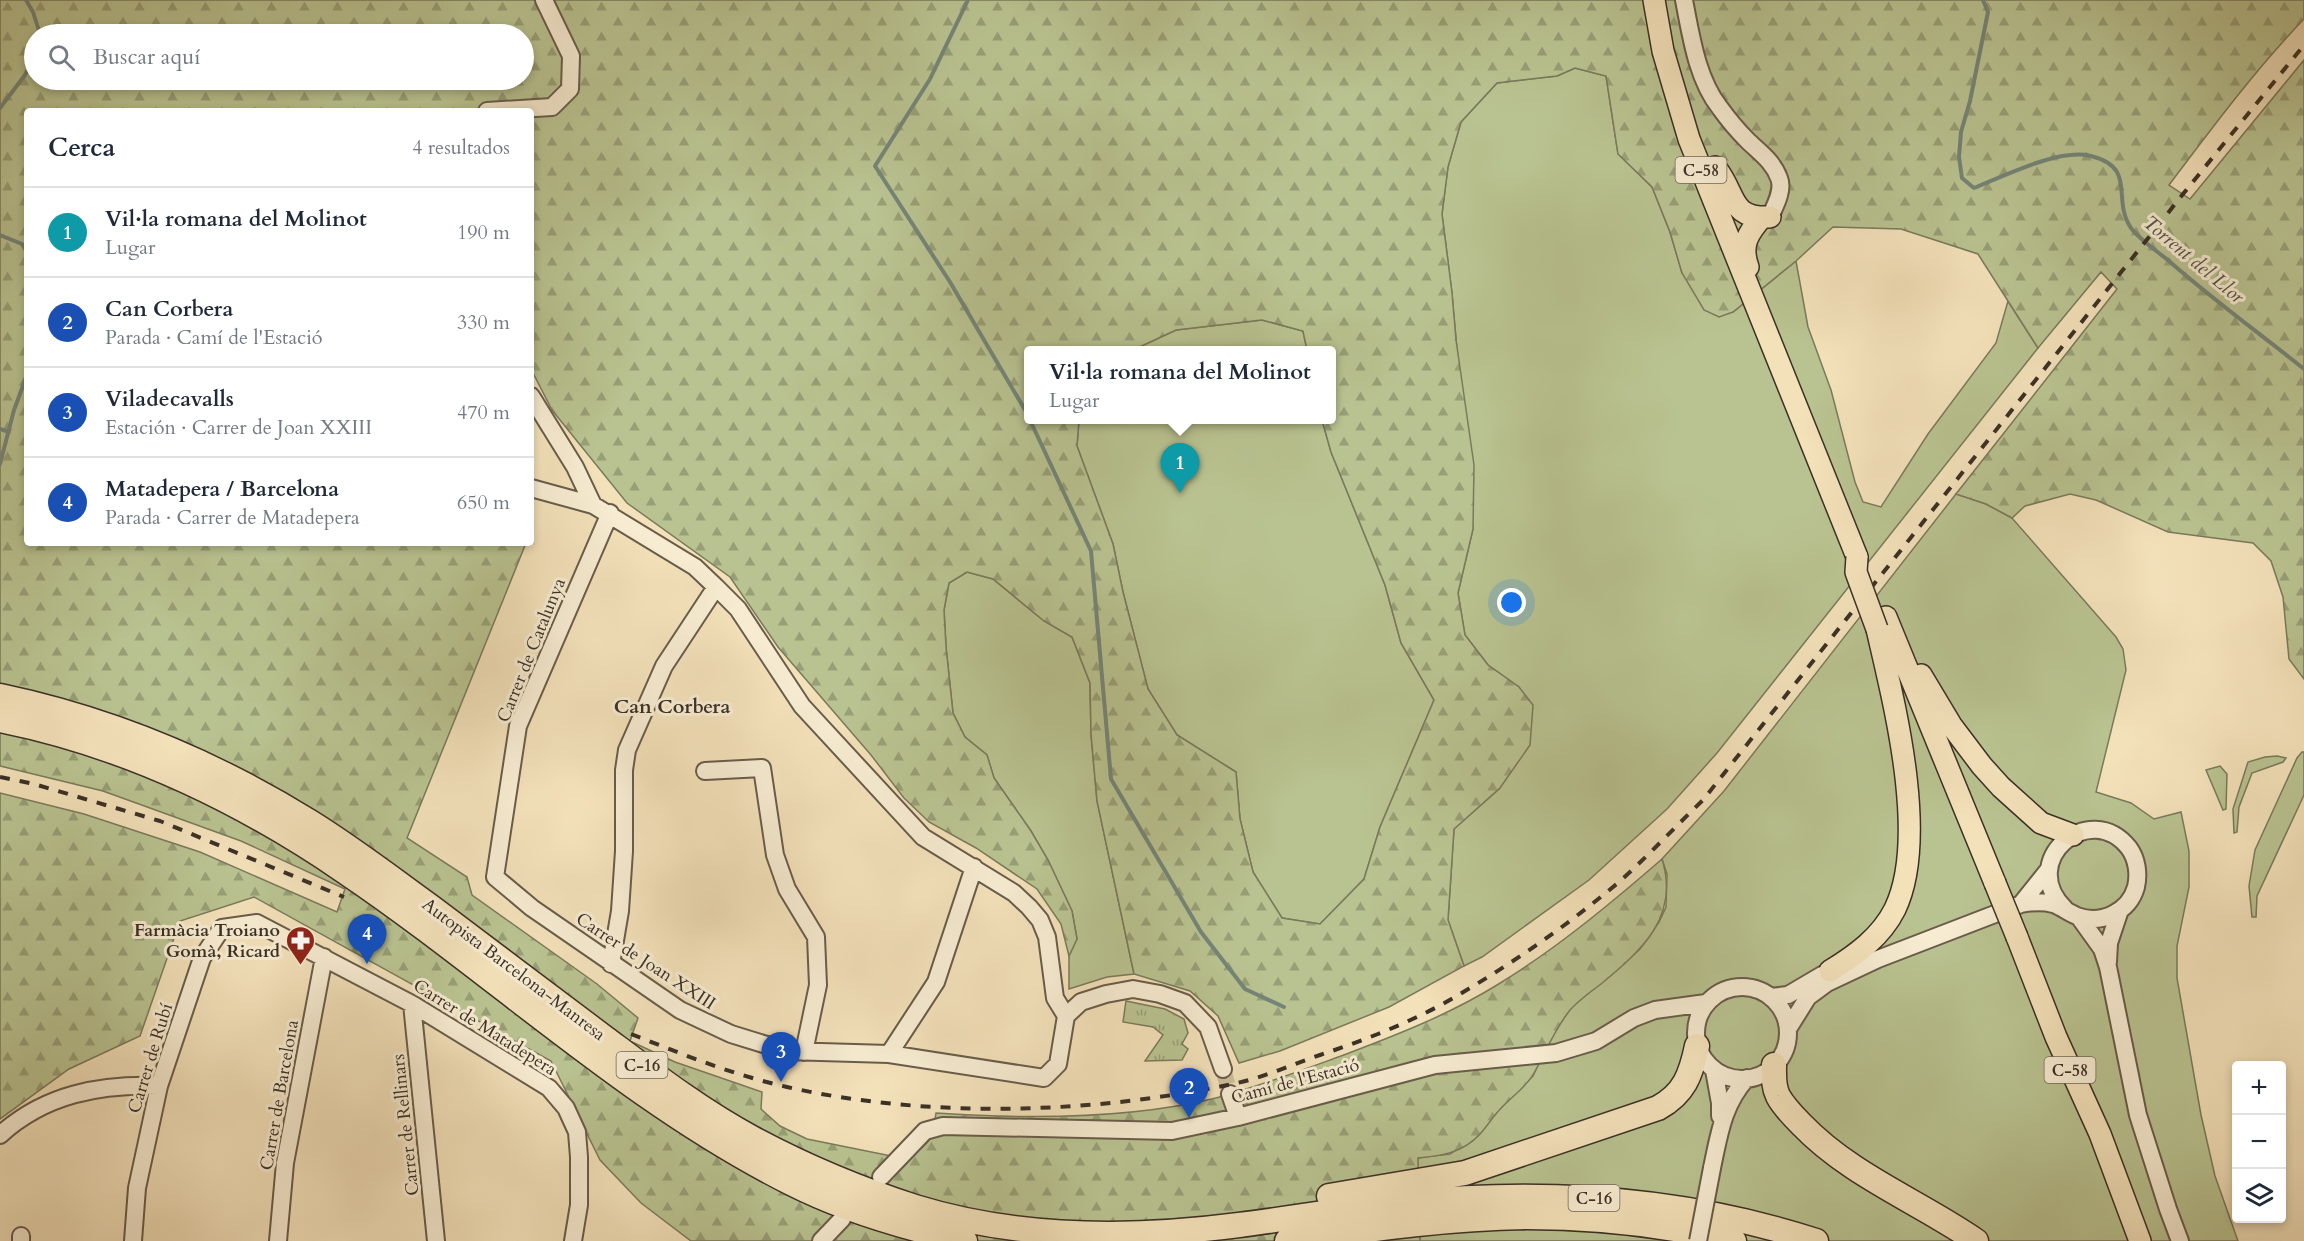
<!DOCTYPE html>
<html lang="es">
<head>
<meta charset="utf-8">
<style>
  body { margin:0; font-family:Cardo,serif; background:#f2f2f3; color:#1f2937 }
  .controls { position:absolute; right:18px; bottom:18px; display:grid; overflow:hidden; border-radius:6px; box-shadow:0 3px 9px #0003 }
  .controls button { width:54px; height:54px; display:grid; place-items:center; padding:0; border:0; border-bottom:2px solid #e0e1e3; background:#fff; color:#1f2937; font:30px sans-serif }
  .you { position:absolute; left:1512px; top:603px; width:21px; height:21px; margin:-15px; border:4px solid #fff; border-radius:50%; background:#1a73e8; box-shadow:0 0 0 9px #1a73e833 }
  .badge { display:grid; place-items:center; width:39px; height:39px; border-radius:50%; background:#8f2418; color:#fff; font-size:20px; font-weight:700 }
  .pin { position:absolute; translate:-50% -50px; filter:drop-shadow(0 2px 3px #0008) }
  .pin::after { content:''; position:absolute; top:32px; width:21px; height:18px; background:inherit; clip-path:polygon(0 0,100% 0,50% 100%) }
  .popup { position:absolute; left:1024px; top:346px; width:312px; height:78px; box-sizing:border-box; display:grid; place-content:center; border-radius:6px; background:#fff; filter:drop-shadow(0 2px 4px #0005); font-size:20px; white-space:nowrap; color:#747a83 }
  .popup b { font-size:22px; color:#1f2937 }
  .popup::after { content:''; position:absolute; left:50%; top:100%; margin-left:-12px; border:12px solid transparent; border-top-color:#fff }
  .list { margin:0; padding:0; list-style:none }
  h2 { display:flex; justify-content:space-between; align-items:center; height:78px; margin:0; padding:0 24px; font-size:26px }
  h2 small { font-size:20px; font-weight:400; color:#747a83 }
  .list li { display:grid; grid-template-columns:39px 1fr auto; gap:18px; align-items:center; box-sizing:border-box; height:90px; padding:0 24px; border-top:2px solid #e0e1e3 }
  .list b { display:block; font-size:22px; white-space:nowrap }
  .list p { margin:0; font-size:20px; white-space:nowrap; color:#747a83 }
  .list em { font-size:20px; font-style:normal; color:#747a83 }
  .icon { flex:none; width:33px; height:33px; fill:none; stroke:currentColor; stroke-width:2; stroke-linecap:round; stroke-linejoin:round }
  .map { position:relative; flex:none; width:2304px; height:1241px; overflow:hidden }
  .search { position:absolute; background:#fff; box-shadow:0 3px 9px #0003; left:24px; top:24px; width:510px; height:66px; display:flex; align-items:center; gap:15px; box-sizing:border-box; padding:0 21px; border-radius:33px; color:#747a83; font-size:22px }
  .panel { position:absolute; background:#fff; box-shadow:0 3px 9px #0003; left:24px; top:108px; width:510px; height:438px; border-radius:6px }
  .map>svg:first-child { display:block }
  .grass { fill:#b9c391; stroke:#7a7a5c; stroke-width:1.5 }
  .forest { fill:url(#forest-firs); stroke:#7a7a5c; stroke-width:1.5; fill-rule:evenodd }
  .park { fill:url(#park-tufts); stroke:#7a7a5c; stroke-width:1.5 }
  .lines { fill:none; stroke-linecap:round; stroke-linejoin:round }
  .stream { stroke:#758578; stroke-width:4 }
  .minor-tunnel { stroke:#cebe9c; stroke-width:16; stroke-dasharray:16 8; stroke-linecap:butt }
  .minor-casing { stroke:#695c4b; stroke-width:20 }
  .major-casing { stroke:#3b3026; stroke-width:24 }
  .highway-casing { stroke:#3b3026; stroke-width:27 }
  .minor { stroke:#f7ecd2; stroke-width:16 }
  .major { stroke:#f3e1ba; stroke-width:21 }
  .highway { stroke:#f3e1ba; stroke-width:24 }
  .rail { stroke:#3b3026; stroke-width:4; stroke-dasharray:10 10; stroke-linecap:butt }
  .minor-bridge-casing { stroke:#695c4b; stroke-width:20; stroke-linecap:butt }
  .major-bridge-casing { stroke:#3b3026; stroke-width:24; stroke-linecap:butt }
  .minor-bridge { stroke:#f7ecd2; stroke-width:16 }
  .major-bridge { stroke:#f3e1ba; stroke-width:21 }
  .labels { text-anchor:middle; stroke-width:6; stroke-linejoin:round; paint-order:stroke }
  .shield { fill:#f7ecd2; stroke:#73685a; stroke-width:1.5 }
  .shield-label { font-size:16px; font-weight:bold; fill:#3b3026 }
  .street-label { font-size:18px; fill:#3b3026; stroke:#f7ecd2 }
  .poi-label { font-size:18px; font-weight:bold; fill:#3b3026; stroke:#f7ecd2; text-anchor:end }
  .water-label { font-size:20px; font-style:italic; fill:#535448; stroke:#f7ecd2 }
  .neighbourhood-label { font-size:20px; font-weight:bold; fill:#3b3026; stroke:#f7ecd2 }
</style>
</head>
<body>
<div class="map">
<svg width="2304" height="1241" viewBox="0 0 2304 1241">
  <defs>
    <pattern id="forest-firs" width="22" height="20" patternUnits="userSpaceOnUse" patternTransform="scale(1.5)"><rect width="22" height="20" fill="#b9c391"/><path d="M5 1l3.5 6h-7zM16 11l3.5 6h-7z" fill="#989f76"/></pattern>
    <pattern id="park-tufts" width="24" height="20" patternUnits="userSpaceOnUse" patternTransform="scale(1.5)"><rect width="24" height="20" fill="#b9c391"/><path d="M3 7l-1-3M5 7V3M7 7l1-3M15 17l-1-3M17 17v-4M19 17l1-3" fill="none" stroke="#989f76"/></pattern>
  </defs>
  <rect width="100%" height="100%" fill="#f3e1ba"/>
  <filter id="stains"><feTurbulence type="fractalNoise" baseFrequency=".00333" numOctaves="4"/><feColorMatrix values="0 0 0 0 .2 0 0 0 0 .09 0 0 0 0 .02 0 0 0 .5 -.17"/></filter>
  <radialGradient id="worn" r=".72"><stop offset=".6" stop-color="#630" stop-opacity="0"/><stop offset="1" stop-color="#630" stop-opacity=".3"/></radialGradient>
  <path class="grass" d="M1575,68L1606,76L1618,154L1652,187L1670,232L1682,273L1733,312L1796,261L1808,327L1831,390L1855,482L1863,502L1881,507L1928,434L1996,343L2008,301L2038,348L1717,753L1667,809L1589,880L1482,957L1464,966L1448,920L1454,829L1500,788L1519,687L1488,665L1465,635L1458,593L1473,529L1452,293L1442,214L1448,167L1461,122L1497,83L1557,76Z
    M1262,320L1303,331L1307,350H1133L1176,330Z
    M1079,420H1322L1331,452L1385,585L1401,643L1434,700L1380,827L1364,879L1320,924L1282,918L1253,872L1240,819L1236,772L1177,735L1148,689L1123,592L1113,544L1077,446Z
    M1956,494L1986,504L2012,518L2116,637L2123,649L2126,670L2096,792L2131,803L2154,819L2181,812L2189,851V887L2177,946V978L2201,1115L2215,1176L2238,1241H1420L1417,1158L1450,1154L1478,1136L1497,1112L1533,1076L1552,1035L1571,1008L1640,949L1659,922L1666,907L1667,874L1662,859L1724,791Z
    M967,572L993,579L1044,621L1072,637L1090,683L1091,734L1097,801L1134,974L1107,977L1069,989V956L1077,939L1072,911L1048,860L1031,831L994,778L987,755L965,737L953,713L946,647L944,610L949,583Z
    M2302,752H2304V795L2257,896L2256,917H2252L2249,886L2255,850L2297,758Z
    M2277,756L2286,758L2283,762L2252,773L2239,807L2237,832L2234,833L2233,809L2248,762L2265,757Z
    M2220,766L2227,774L2226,809L2223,810L2206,770Z"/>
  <path class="forest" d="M0,0H2304V19C2255,70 2212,128 2169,185L2190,199L2304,60V679L2289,659L2283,597L2271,561L2253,543L2168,532L2096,500L2070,494L2025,506L2012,518L1986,504L1956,494L2117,289L2101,272L2038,348L1978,254L1901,229L1833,227L1796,261L1733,312L1719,317L1704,310L1682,273L1670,232L1652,187L1618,154L1606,76L1575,68L1557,76L1497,83L1461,122L1448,167L1442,214L1452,293L1456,340L1474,465L1473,529L1458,593L1465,635L1488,665L1519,687L1533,705L1530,745L1500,788L1454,829L1448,920L1464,966L1389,1007L1280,1051L1239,1063L1218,1016L1190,991L1134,974L1097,801L1091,734L1090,683L1072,637L1044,621L993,579L967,572L949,583L944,610L946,647L953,713L965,737L987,755L994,778L1031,831L1048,860L1072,911L1077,939L1069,956L1061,924L1037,889L976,848L929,822L904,798L871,755L778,647L730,577L627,503L552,410L531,369V111H27V543H526L407,838L467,877L472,895L597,984L638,1018L630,1041L675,1062L762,1092L761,1109L780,1126L807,1139L906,1159C931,1141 932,1143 936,1113C1024,1119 1130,1119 1216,1098C1261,1086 1305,1069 1349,1053C1399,1034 1450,1014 1497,985C1556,949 1609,905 1662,859C1680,917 1642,950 1601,984C1590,992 1579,1000 1570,1010C1554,1030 1546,1052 1534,1073C1527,1086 1513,1096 1503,1106C1494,1115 1488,1125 1480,1134C1463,1153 1440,1156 1418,1158L1420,1241H691L641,1203L600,1160L551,1061L254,897L180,921L140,1036L69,1069L0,1119V793L84,814L200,852L337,912L345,889L241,841L103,791L0,766ZM34,34H524V80H34ZM1262,320L1303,331L1307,350H1332V420H1322L1331,452L1385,585L1401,643L1434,700L1380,827L1364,879L1320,924L1282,918L1253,872L1240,819L1236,772L1177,735L1148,689L1123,592L1113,544L1077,446L1079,420H1028V350H1133L1176,330Z"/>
  <path class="park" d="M1126,1001L1165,1009L1184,1019L1188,1033L1182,1044L1188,1049L1182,1060L1145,1061L1163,1035L1153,1027L1123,1022Z"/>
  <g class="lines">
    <path class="stream" d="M26,0L33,12L40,34
      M968,0L930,79L875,166L950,282L1028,415
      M1983,0L1988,12L1970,101L1961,132L1959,157L1962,178L1974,188C2004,176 2059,148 2091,156C2138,168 2111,199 2131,228C2140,240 2157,251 2169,261C2212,299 2259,333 2304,369
      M0,108L25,75L34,56
      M0,235L22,244L27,252
      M1030,420L1091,551L1111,779L1201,932L1245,989L1284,1007
      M0,429L9,432
      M0,464L14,410L27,375"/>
    <path class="minor-tunnel" d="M1223,1069L1230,1094"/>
    <defs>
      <path id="minor" d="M1684,0C1691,36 1697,79 1720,108C1728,119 1737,130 1747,140C1759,152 1773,161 1779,178C1784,190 1775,206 1770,217
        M487,111L552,107L570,89L571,56L544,0
        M531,396L575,467L593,505
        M531,488L593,505L695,567L716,587L738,609L802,706L923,837L1014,893L1029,907L1040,920L1047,937L1055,998L1066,1016
        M610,513L518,726L495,877L532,908L680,1010L731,1034L786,1051L889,1054L1044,1078L1058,1064L1066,1016
        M705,771L762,768L775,855L787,889L816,937L818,985L804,1052
        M2021,904L2049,869
        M2079,917L2102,949L2108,967L2138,1115L2168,1209L2180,1241
        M2108,962L2109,943L2120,910
        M611,964L620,911L624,851V770L627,750L664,666L716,587
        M1696 1033a46 46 0 1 1 92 0a46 46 0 1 1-92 0Z
        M1771,997L1788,995L1822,975
        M412,1004L436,1241
        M1066,1016L1081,1002L1106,994L1133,989L1160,994L1185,1003L1208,1027L1223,1069
        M1788,1029L1808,997L1827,983L1878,959L2021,904C2032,902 2043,901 2053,904C2062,907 2069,913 2077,916C2101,925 2129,912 2136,887C2139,874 2137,859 2129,848C2090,798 2016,861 2065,909
        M889,1054L936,982L974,867
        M1714,1070L1720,1103V1116
        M1230,1094L1238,1117
        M0,1135C45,1094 100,1084 159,1086
        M1712,1168C1719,1135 1723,1104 1747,1078
        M881,1177L925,1131L943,1126L1172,1131L1238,1117L1435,1065L1556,1053L1596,1041L1634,1018L1655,1010L1706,1003
        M21,1236V1241
        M133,1241L137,1188L159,1086L202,958L222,928L257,923L412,1004L549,1088L566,1108L577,1132L579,1157V1205L573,1241
        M278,1241L285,1163L324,957
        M821,1241L842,1219"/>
      <path id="major" d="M1654,0L1663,51L1689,139L1857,557
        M1715,167C1737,193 1728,219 1770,217
        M1748,267C1740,245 1748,233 1762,217
        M1886,617L1995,883
        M1921,675L1951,725L1982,766L2001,787L2041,823L2073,835
        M2017,937L2056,1037L2100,1134L2140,1241
        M1830,971C1856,955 1881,937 1895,909C1929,838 1894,703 1877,629"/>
      <path id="highway" d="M0,696C109,719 215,763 310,822C352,848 391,878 431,907C489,951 547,994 605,1038C652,1073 700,1110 752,1138C804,1166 859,1189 915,1207C1019,1239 1132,1239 1239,1225C1294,1218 1350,1208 1405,1203C1543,1189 1683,1198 1816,1241
        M0,720C125,745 240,800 344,871C495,973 628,1101 791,1183C846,1211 906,1228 965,1241
        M1774,1065C1774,1076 1773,1086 1778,1096C1784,1107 1793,1116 1801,1124C1851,1176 1918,1201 1976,1241
        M1329,1196L1465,1173L1658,1108C1684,1094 1691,1075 1697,1046
        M1287,1241C1366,1230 1446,1218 1527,1217C1596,1217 1667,1225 1734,1241"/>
    </defs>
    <use href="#minor" class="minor-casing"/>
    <use href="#major" class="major-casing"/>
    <use href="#highway" class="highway-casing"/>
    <use href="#minor" class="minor"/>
    <use href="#major" class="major"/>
    <use href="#highway" class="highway"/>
    <path class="rail" d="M0,777L34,784L160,821L344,897
      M631,1034C682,1054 733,1075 787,1087C930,1119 1094,1114 1237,1083C1265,1077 1293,1064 1320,1055C1368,1039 1417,1020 1460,994C1516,961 1569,924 1619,882C1648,856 1675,827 1703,800L2183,194L2304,45"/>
    <defs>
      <path id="minor-bridge" d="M1698,1241L1712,1168"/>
      <path id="major-bridge" d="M1857,557L1856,572L1877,629
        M1995,883L2017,937"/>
    </defs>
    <use href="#minor-bridge" class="minor-bridge-casing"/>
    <use href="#major-bridge" class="major-bridge-casing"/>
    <use href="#minor-bridge" class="minor-bridge"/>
    <use href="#major-bridge" class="major-bridge"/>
  </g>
  <defs>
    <symbol id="pharmacy-pin" viewBox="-11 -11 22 30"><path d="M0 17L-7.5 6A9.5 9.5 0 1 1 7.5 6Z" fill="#8f2418" stroke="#f7ecd2"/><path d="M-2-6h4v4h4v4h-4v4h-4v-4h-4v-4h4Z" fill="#fff"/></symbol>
  </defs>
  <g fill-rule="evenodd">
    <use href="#pharmacy-pin" x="284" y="924" width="33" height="45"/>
  </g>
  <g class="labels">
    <g class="shield">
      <rect x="1675.5" y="157" width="51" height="26" rx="4.5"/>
      <rect x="616.5" y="1052" width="51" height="26" rx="4.5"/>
      <rect x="2044.5" y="1057" width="51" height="26" rx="4.5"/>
      <rect x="1568.5" y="1185" width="51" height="26" rx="4.5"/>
    </g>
    <g class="shield-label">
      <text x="1701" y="176">C-58</text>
      <text x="642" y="1071">C-16</text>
      <text x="2070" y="1076">C-58</text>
      <text x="1594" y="1204">C-16</text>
    </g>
    <g class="street-label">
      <text transform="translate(531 650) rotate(-68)" y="6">Carrer de Catalunya</text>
      <text transform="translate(646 961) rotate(33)" y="6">Carrer de Joan XXIII</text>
      <text transform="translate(514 969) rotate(37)" y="6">Autopista Barcelona-Manresa</text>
      <text transform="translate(485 1027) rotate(32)" y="6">Carrer de Matadepera</text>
      <text transform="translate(150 1058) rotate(-73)" y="6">Carrer de Rubí</text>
      <text transform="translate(1295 1081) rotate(-15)" y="6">Camí de l'Estació</text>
      <text transform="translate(279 1095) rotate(-80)" y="6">Carrer de Barcelona</text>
      <text transform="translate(405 1125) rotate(-96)" y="6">Carrer de Rellinars</text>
    </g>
    <g class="poi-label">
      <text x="280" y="936">Farmàcia Troiano<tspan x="280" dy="21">Gomà, Ricard</tspan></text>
    </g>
    <g class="water-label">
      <text transform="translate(2194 259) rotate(40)" y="7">Torrent del Llor</text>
    </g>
    <g class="neighbourhood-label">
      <text x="672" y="713">Can Corbera</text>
    </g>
  </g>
  <rect width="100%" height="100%" filter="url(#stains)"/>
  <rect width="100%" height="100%" fill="url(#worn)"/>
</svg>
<div class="controls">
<button>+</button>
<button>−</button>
<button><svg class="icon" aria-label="layers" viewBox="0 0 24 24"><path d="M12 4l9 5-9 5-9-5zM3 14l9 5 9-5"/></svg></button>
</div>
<div class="you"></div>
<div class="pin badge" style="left:1180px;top:493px;background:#0f9aa8">1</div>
<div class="popup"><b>Vil·la romana del Molinot</b>Lugar</div>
<div class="pin badge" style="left:1189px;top:1118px;background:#1a4fb4">2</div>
<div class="pin badge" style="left:781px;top:1082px;background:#1a4fb4">3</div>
<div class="pin badge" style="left:367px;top:964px;background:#1a4fb4">4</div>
<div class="search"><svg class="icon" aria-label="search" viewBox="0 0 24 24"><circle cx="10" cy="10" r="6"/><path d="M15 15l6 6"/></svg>Buscar aquí</div>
<section class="panel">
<h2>Cerca<small>4 resultados</small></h2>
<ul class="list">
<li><span class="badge" style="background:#0f9aa8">1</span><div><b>Vil·la romana del Molinot</b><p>Lugar</p></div><em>190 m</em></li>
<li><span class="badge" style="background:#1a4fb4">2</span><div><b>Can Corbera</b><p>Parada · Camí de l'Estació</p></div><em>330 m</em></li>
<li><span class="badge" style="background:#1a4fb4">3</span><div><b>Viladecavalls</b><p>Estación · Carrer de Joan XXIII</p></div><em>470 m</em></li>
<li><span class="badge" style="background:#1a4fb4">4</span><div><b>Matadepera / Barcelona</b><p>Parada · Carrer de Matadepera</p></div><em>650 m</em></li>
</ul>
</section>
</div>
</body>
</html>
